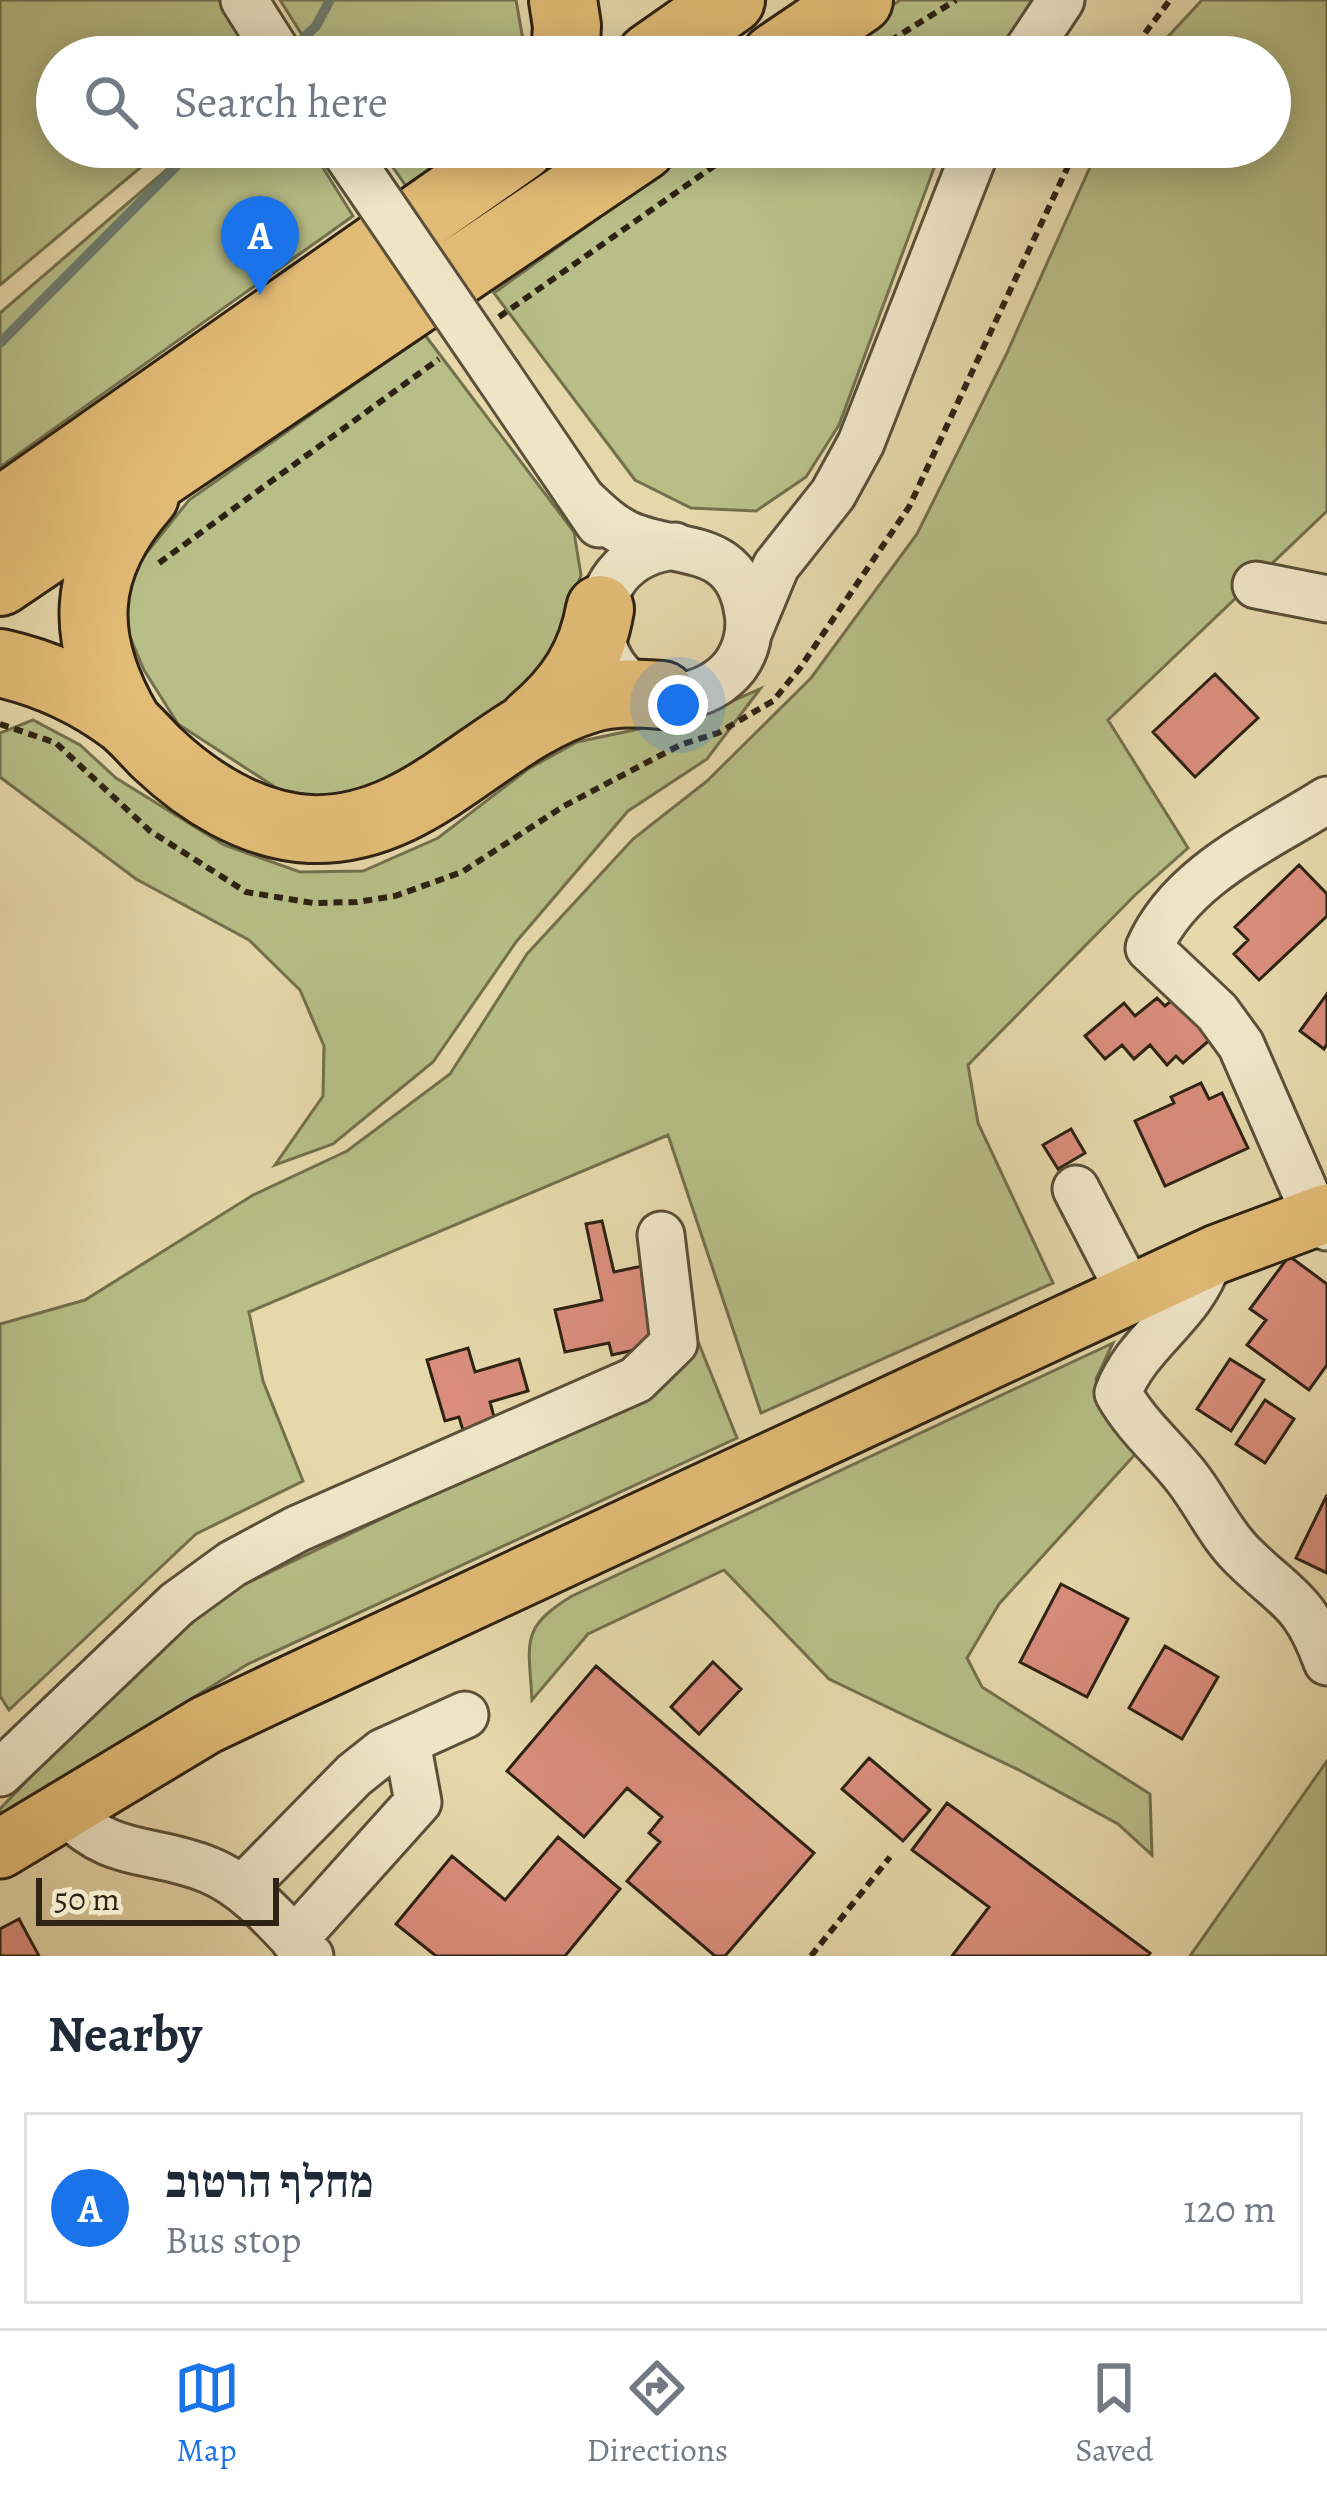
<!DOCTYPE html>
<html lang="en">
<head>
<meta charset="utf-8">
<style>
  body { margin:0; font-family:Alegreya,"Frank Ruhl Libre",serif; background:#f2f2f3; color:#1f2937 }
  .scale { position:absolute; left:36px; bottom:30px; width:243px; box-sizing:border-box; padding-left:12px; border:6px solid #2d2213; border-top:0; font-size:33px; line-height:42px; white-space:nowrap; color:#2d2213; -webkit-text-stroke:9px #efe6c8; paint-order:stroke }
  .you { position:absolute; left:678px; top:705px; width:42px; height:42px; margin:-30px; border:9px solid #fff; border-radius:50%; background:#1a73e8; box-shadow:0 0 0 18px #1a73e833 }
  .badge { display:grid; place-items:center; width:78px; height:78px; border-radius:50%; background:#1a73e8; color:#fff; font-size:39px; font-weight:700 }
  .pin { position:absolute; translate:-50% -99px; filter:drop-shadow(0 3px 6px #0008) }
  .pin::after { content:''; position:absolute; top:63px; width:42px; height:36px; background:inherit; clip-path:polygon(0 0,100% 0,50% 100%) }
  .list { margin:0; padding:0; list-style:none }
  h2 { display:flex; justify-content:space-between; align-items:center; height:156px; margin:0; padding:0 48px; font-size:51px }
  h2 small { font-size:39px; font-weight:400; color:#747a83 }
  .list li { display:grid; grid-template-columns:78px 1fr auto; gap:36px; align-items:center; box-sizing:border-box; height:192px; margin:0 24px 24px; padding:0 24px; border:3px solid #e0e1e3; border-radius:0px }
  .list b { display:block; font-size:45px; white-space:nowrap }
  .list p { margin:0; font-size:39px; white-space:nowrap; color:#747a83 }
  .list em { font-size:39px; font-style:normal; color:#747a83 }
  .icon { flex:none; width:66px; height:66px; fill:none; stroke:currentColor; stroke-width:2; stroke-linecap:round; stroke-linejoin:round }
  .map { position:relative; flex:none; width:1327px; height:1956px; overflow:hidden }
  .search { position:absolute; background:#fff; box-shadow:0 6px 30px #0003; left:36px; right:36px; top:36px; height:132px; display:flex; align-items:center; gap:30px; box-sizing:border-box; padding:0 42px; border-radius:66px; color:#747a83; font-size:45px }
  .sheet { height:372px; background:#fff }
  nav { display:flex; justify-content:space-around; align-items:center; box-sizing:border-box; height:168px; border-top:3px solid #e0e1e3; background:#fff; font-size:33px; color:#747a83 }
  nav a { display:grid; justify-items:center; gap:6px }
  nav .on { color:#1a73e8 }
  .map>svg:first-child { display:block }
  .green { fill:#b7be87; stroke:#72704d; stroke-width:3 }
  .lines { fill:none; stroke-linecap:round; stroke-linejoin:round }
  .stream { stroke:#6d7d71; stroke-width:10 }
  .building { fill:#da8d7d; stroke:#2d2213; stroke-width:3 }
  .minor-casing { stroke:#5b5039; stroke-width:51 }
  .major-casing { stroke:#2d2213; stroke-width:63 }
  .highway-casing { stroke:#2d2213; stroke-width:72 }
  .path { stroke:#2d2213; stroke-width:6; stroke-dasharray:9 6; stroke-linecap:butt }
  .minor { stroke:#efe6c8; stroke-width:45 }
  .major { stroke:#e3bc76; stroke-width:57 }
  .highway { stroke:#e3bc76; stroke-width:66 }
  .minor-bridge-casing { stroke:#5b5039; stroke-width:51; stroke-linecap:butt }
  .minor-bridge { stroke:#efe6c8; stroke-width:45 }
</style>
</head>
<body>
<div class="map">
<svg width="1327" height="1956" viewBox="0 0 1327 1956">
  <rect width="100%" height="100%" fill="#e6d8ab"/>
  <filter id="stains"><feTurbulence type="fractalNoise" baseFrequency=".00167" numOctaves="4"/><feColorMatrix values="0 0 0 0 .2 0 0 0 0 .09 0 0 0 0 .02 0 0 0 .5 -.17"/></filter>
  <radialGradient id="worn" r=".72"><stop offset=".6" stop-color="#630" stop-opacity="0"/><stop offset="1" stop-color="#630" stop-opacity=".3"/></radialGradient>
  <path class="green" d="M0,0H219L251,57H57V147H165L0,285Z
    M280,0H516L523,40L518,57H316Z
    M900,0H1036L998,57H821Z
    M1202,0H1327V511L1108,720L1188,848L1135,895L968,1065L978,1123L1053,1283L761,1413L668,1135L249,1312L263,1381L303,1481L196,1534L9,1710L0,1696V1324L85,1300L253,1195L347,1151L450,1074L527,954L633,839L707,781L811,678L917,534L1006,355L1099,147H1270V57H1149Z
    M193,147H310L353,216L0,467V313Z
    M379,147H458L408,189Z
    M697,147H945L934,168L839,425L806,477L756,511L691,508L635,480L494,293Z
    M425,335L574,532L581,575L560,635L527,689L446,753L338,801L278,789L178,724L144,670L127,630L129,575L189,500Z
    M760,689L707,759L628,811L516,942L433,1062L333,1144L275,1165L323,1096L324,1046L300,990L249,940L136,879L0,777V733L33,720L80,745L116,778L224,845L300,872L363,871L438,838L528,769L577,742L696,717Z
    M697,1339L737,1438L248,1664L0,1816V1809L169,1631L214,1599L630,1400L676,1368Z
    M1113,1343L1096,1379L1109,1415L1139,1450L999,1604L967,1658L982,1687L1150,1794L1152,1855L1118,1824L1021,1771L829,1679L724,1570L588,1634L532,1700C529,1643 519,1628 572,1596Z
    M1327,1761V1956H1190Z"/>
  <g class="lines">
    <path class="stream" d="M288,53L316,26L330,0
      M0,343L195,147"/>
  </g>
  <path class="building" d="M1215,674L1258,718L1195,777L1153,732Z
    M1299,865L1327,894V916L1259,980L1234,954L1248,940L1235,927Z
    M1327,994V1044L1324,1049L1300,1031Z
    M1176,997L1212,1038L1183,1063L1176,1056L1167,1065L1150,1045L1134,1059L1122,1045L1105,1059L1085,1036L1124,1003L1135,1016L1157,998L1165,1006Z
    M1201,1083L1209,1099L1222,1093L1248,1148L1165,1186L1135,1121L1174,1103L1171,1097Z
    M1071,1129L1085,1153L1058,1169L1043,1145Z
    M602,1221L614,1272L647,1265L665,1343L612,1355L609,1343L565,1352L555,1310L602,1300L586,1224Z
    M1289,1256L1327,1284V1365L1309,1390L1247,1345L1266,1320L1250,1309Z
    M468,1348L475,1372L519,1359L528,1391L490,1402L497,1428L465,1437L459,1417L445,1421L427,1360Z
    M1230,1359L1264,1380L1231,1431L1197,1409Z
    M1265,1400L1294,1419L1265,1463L1236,1444Z
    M1327,1495V1573L1296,1558Z
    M1061,1584L1128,1619L1087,1697L1020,1662Z
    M1165,1646L1218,1677L1182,1739L1129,1708Z
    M713,1662L741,1689L699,1734L671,1707Z
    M596,1666L814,1853L725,1956H715L627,1881L660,1842L649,1833L662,1817L627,1788L584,1837L507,1771Z
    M869,1758L930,1810L903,1841L842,1789Z
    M947,1803L1150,1953L1148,1956H952L989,1907L912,1850Z
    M558,1837L620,1889L565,1956H436L396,1924L452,1856L505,1900Z
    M19,1919L39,1956H0V1929Z"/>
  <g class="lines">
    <defs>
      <path id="minor" d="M244,0L280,57
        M1023,57L1061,0
        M499,377L599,524
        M583,500C597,513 610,526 627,534C677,557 737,538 748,613C751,631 746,651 735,666C722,683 701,694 680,696C581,703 569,557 675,546
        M1256,585L1327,599
        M749,631L776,566L833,494L861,443L977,147
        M1327,800C1264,840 1181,875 1149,948L1217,1012L1241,1045L1316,1217L1327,1227
        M1076,1189L1131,1295
        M1209,1258C1194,1313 1138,1340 1118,1393C1137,1427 1165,1449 1188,1479C1207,1504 1220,1533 1242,1555C1286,1599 1304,1598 1327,1662
        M0,1773L177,1604L232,1564L297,1529L636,1380L674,1343L661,1235
        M63,1809C114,1862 148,1845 209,1870C250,1887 280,1925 310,1956
        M242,1889L354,1775L383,1752L465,1715
        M294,1940L418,1802L407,1742"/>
      <path id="major" d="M0,1849L206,1725L284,1688L1217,1254L1327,1213"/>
      <path id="highway" d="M563,0L567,26L565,57
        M650,57L731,0
        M775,57L859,0
        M0,512L521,147
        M0,582L642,147
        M0,663C45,673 88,693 124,720C136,730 146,742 157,753C198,792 252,826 310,829C423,833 488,729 589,699C613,692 637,693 662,695
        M533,721C570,690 592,656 600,609
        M128,723C79,639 80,570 145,496"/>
    </defs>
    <use href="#minor" class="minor-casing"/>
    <use href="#major" class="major-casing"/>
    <use href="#highway" class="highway-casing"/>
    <path class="path" d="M890,41L956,0
      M1127,57L1170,0
      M499,317L741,147
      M159,563L439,359
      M0,724L56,743L150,831L246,892L313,903L357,902L395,896L462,872L564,806L680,745L718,733L773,701L800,668L909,507L1077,147
      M811,1956L890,1857"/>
    <use href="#minor" class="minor"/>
    <use href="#major" class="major"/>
    <use href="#highway" class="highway"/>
    <defs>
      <path id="minor-bridge" d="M342,147L499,377"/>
    </defs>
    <use href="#minor-bridge" class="minor-bridge-casing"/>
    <use href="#minor-bridge" class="minor-bridge"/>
  </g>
  <rect width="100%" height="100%" filter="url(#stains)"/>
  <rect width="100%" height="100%" fill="url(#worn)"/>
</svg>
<div class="scale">50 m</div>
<div class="you"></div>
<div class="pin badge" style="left:260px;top:295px">A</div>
<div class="search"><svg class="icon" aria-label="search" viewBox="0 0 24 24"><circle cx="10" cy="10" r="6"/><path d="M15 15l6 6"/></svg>Search here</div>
</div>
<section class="sheet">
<h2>Nearby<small></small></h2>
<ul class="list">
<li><span class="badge">A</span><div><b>מחלף הרטוב</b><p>Bus stop</p></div><em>120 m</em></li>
</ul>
</section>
<nav>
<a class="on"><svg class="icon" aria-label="map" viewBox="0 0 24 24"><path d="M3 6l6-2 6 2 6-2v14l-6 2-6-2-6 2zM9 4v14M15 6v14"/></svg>Map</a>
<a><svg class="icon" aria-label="directions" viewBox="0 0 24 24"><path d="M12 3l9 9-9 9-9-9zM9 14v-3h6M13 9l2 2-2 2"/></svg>Directions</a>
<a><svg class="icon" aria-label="saved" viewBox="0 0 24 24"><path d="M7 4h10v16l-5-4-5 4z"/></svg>Saved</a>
</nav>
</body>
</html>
